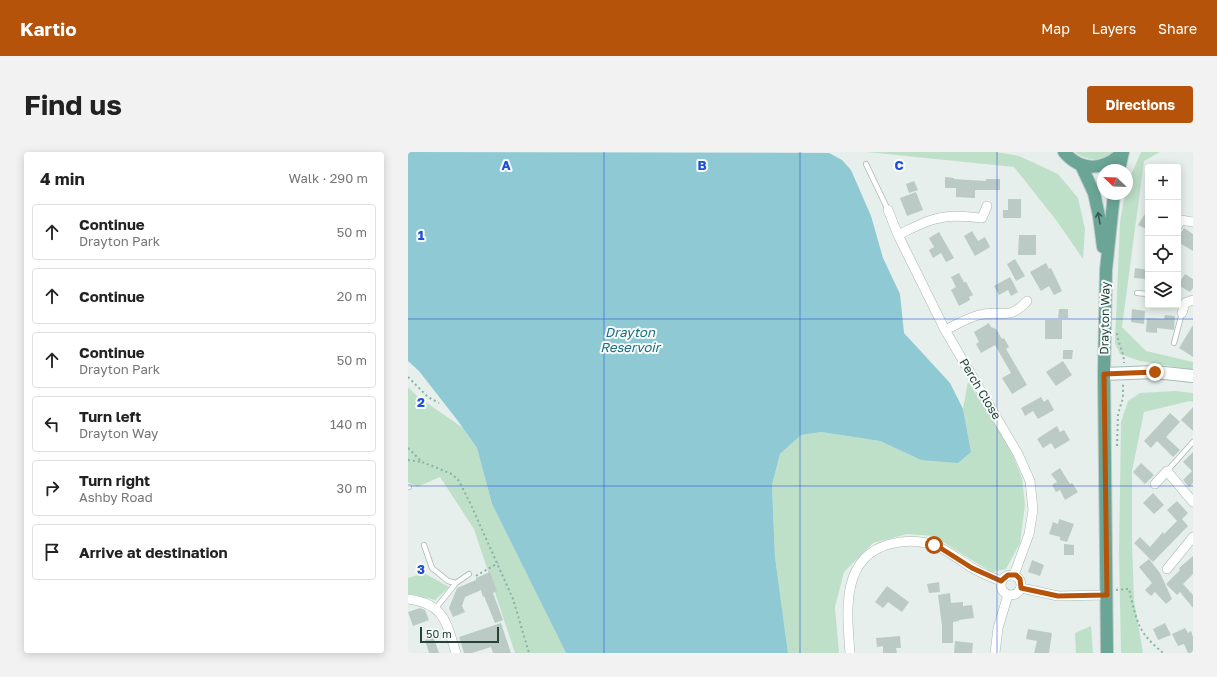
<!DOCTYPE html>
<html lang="en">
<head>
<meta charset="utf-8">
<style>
  body { margin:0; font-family:"Golos Text",sans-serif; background:#f2f2f2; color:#222 }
  .controls { position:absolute; right:12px; top:12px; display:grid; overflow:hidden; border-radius:4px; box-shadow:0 2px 10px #0003 }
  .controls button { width:36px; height:36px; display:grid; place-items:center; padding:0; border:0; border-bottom:1px solid #e0e0e0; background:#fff; color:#222; font:20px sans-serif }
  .compass { position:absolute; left:689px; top:12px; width:36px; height:36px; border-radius:50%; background:#fff; box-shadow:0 2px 10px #0003; rotate:293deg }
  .scale { position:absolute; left:12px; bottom:10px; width:79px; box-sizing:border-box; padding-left:4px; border:2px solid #24423a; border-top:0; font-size:11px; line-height:14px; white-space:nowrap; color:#24423a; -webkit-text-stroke:3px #f7fbf9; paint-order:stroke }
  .stop { position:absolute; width:12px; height:12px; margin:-9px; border:3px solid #b45309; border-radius:50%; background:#fff }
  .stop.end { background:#b45309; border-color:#fff; box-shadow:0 1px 4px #0008 }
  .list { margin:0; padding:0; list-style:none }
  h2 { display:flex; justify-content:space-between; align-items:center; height:52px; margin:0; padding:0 16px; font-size:17px }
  h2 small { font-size:13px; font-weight:400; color:#767676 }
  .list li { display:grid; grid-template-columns:26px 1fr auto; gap:12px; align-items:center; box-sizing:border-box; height:56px; margin:0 8px 8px; padding:0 8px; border:1px solid #e0e0e0; border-radius:4px }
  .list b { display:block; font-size:15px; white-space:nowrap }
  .list p { margin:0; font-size:13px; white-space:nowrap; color:#767676 }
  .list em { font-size:13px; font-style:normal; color:#767676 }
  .icon { flex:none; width:22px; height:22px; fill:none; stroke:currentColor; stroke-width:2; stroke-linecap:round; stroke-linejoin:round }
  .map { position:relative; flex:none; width:785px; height:501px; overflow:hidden; border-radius:4px }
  header { display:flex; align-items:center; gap:24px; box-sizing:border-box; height:56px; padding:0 20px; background:#b45309; color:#fff }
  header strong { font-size:19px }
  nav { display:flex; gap:22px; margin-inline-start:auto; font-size:14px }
  .intro { display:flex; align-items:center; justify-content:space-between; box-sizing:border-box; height:96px; padding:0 24px }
  h1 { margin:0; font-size:28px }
  .button { padding:10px 18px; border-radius:4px; background:#b45309; color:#fff; font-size:14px; font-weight:700 }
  main { display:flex; gap:24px; padding:0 24px }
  aside { flex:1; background:#fff; border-radius:4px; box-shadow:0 2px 10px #0003 }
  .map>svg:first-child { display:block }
  .green { fill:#bfe0c8 }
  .water { fill:#8ec9d4 }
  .building { fill:#bbcac4 }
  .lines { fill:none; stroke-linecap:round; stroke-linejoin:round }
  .lane-casing { stroke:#a8b8b2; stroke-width:6 }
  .street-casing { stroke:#a8b8b2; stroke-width:10 }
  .secondary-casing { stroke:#a4bbb3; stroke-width:14 }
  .primary-casing { stroke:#c2cac8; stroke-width:14 }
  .path { stroke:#86b3a5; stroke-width:2; stroke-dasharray:2 3; stroke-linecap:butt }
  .lane { stroke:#fff; stroke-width:4.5 }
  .street { stroke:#fff; stroke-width:9 }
  .secondary { stroke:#fff; stroke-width:12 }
  .primary { stroke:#6aa596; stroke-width:12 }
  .oneway { stroke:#365b51 }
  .route { stroke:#b45309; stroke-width:5 }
  .grid { fill:none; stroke:#1d4ed8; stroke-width:1; stroke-opacity:0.55 }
  .labels { text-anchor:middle; stroke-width:4; stroke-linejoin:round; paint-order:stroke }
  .street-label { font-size:12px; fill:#24423a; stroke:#f7fbf9 }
  .water-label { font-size:13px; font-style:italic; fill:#1c6f80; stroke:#f7fbf9 }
  .grid-label { font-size:13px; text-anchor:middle; font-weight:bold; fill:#1d4ed8; stroke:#f7fbf9; stroke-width:4; stroke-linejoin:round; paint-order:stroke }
</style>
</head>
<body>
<header>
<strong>Kartio</strong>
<nav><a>Map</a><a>Layers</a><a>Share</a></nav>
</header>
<div class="intro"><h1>Find us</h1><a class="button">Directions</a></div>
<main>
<aside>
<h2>4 min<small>Walk · 290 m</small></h2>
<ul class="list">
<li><svg class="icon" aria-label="ahead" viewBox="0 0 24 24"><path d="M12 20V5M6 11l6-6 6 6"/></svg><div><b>Continue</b><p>Drayton Park</p></div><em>50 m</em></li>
<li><svg class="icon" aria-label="ahead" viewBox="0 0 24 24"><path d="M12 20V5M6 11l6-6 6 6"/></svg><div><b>Continue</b></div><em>20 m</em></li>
<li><svg class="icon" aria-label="ahead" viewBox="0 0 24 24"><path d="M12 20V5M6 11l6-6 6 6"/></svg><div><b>Continue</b><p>Drayton Park</p></div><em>50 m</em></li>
<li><svg class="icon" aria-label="left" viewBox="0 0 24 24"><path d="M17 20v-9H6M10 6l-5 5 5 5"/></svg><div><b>Turn left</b><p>Drayton Way</p></div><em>140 m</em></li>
<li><svg class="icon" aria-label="right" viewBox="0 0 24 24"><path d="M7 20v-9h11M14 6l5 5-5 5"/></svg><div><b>Turn right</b><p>Ashby Road</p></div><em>30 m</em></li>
<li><svg class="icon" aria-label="arrive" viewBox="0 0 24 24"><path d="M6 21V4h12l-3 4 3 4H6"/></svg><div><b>Arrive at destination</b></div></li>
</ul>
</aside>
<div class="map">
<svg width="785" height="501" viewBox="0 0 785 501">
  <rect width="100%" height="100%" fill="#e6efeb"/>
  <path class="green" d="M459,0H588L611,4L650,22L670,46L677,77L675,107L648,68L606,15Z
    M667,0H705C693,10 678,9 667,0Z
    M733,0H752L736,9L714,175L738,199L785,210V218L732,209L712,202L707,191L712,70L717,42H719V32Z
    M560,229L601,294L614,326L617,353L612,391L598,417L584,420L557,404L526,384L499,382L465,391L436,420L427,455L431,501H380L367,405L364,333L372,302L393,283L413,280L472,289L513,308L563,300L555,257Z
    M0,235L9,244L55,276L69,296L84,352L158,501H107L66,377L32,325L9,335L0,330Z
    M767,239L785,241V250L782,249L736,260L724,319V390L726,448L735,501H713L711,400L713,270L720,249L732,241Z
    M16,421L41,435L27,448L7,443L0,442V426Z
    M683,474L685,501H668L667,481Z"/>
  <path class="water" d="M0,0L421,1L434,8L443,18L463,64L475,106L492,142L496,181L542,231L555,257L563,300L550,311L513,308L472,289L413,280L393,283L372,302L364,333L367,405L380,501H158L84,352L69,296L50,269L11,219L0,209Z"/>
  <path class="building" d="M537,25L546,26V27L578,29V27H592V38H567V46L548,45V36H537Z
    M506,29L510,38L501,41L498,32Z
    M508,40L515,58L499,64L492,46Z
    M600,47H613V66H595V58H600Z
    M740,57V78L730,73Z
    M776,76L785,82V99L770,90V86Z
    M564,79L570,89L577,85L582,95L567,104L556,84Z
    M531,80L546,106L538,110L533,101L525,106L521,98L526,95L521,86Z
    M611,83H628V103H610Z
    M607,107L617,124L608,129L599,112Z
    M638,111L641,117L643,116L654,139L646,143L641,134L633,139L622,120Z
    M727,116L740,118V127L726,126Z
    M551,121L556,130H558L565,143L561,145L562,148L551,154L543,138L548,135L543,125Z
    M777,122L785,127V136L782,140L770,133Z
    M602,125L610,140L603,144L600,138L591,143L586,134Z
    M651,157H660V166H650Z
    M724,157L737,159L736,172L723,170Z
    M757,163L767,164L766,178L749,176V181L738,180L739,166L756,167Z
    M637,168H654V187H637Z
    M581,171L583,175L588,177L594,187L596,186L601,195L598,197L619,233L604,242L594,226L603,221L587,193L573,201L568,192L571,190L566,180Z
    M785,173V205L771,196Z
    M655,198H665L664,207H655Z
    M655,209L664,223L648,234L638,220Z
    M633,245L636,250L640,247L646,258L630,267L625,259L617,264L613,256Z
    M785,255V279L773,268Z
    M762,261L772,270L758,285L772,298L765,305L749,289L743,296L736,289Z
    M649,274L652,280L656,278L662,288L647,297L643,291L635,296L629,287Z
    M785,300V331L781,335L775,328L784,319L775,310Z
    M733,311L746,323L737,332L725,320Z
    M652,316L662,332L664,331L670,340L657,348L652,338L648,340L644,333L649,330L643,322Z
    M745,341L756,353L746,362L735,351Z
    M769,349L780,361L774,367L780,374L745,410L726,391L732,385L742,395L755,380L756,382L769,369L759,358Z
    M651,367L666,372L659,390L652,388V385L641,382L645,370L650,372Z
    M656,392L666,393V403H656Z
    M785,404V422L775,432L785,443V456L772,440L769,443L758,432L772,418L771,416Z
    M741,407L752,421L764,447L758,452L747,440L743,444L737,438L744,431L731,415Z
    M624,408L636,413L632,424L620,420Z
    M82,420L89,439L85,441L95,468L87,471L76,444L75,445L73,438L57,445L54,454L57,460L45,465L41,456L49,436L68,428V426Z
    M531,430L532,440L521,441L519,432Z
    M479,434L501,450L494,460L480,450L475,456L467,450Z
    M542,441L543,451L555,450V454L564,453L566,466L551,468V469L545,470V491H534V474L530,443Z
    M12,456L17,458L21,468L5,474L0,460Z
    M93,471L103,501H85L83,495L64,501H56L51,485Z
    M757,471L763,483L750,488L745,477Z
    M777,476L780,481L783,479L785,485V501H780L776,492L770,494L764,482Z
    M620,477L644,481L641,501H626L629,489L618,487Z
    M25,484L31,501H21L17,488Z
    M492,484L493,496H488L489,501H475V494L469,495L468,486Z
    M547,489L565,491L564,501H546Z"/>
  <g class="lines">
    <defs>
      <path id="lane" d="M458,12L480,58
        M729,141L740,142
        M766,191L774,161
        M759,319L785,290
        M0,335H1
        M16,393L24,416L40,429L48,431
        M28,456L48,431L61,422"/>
      <path id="street" d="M480,58L490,83L537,178L610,302L622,329L625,358L621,382L606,423
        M770,73L773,68L785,70
        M490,83C505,76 520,67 537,65C549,63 562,65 574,66L579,54
        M774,161L777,151L785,148
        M537,178C548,173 559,166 571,163C593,157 600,170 619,149
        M747,332L759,319L785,350
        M759,417L785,385
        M593 433a10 10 0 1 1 20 0a10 10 0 1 1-20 0Z
        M613,436L650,444L699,443
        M0,447C37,452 38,470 48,501
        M442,501C439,461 432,405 482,392C497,388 511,388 526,393C540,398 551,408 563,415C572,421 583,425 593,429
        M587,501L590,476L600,443"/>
      <path id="secondary" d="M696,222L747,220L785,224"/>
      <path id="primary" d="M656,0C674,21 697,18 715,0
        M673,13L686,41L691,64L695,95
        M711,18L715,0
        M699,501L696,222L698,118L706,42"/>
    </defs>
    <use href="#lane" class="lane-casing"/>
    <use href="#street" class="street-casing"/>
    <use href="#secondary" class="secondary-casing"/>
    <use href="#primary" class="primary-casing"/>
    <path class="path" d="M709,181C710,192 716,200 716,211
      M0,225L20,245L31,251
      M709,294L710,262L715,246V231
      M0,296L14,310L44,322L51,329L63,353L105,447L121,501
      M0,308L13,310
      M68,424L90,411
      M708,438L721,437C724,450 727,465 733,477C738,486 747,494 755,501"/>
    <use href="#lane" class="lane"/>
    <use href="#street" class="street"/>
    <use href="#secondary" class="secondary"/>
    <use href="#primary" class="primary"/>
  </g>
  <defs><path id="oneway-shaft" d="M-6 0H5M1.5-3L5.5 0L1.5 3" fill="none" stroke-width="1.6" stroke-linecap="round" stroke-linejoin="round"/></defs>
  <use class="oneway" href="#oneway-shaft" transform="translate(691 66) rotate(-100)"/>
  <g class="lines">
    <path class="route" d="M526,393L534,397L564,416L593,429L600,423H608L612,427L613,436L650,444L699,443L696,222L747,220"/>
  </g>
  <path class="grid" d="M196,0V501M392,0V501M589,0V501M0,167H785M0,334H785"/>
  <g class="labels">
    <g class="street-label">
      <text transform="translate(697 166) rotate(-89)" y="4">Drayton Way</text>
      <text transform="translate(572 237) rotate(59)" y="4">Perch Close</text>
    </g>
    <g class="water-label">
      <text x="222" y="185">Drayton<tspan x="222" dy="15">Reservoir</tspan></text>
    </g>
  </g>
  <g class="grid-label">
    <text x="98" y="18">A</text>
    <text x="294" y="18">B</text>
    <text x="491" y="18">C</text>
    <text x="13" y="88">1</text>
    <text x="13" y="255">2</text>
    <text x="13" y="422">3</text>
  </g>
</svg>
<div class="controls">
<button>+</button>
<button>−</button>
<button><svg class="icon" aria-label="locate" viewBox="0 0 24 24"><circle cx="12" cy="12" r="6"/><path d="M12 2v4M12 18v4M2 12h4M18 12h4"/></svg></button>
<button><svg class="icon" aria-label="layers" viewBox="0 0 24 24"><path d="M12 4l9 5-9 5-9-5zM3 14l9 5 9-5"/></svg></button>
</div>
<svg class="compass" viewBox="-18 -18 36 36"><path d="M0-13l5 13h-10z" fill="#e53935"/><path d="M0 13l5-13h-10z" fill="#767676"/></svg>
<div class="scale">50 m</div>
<div class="stop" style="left:526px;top:393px"></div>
<div class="stop end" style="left:747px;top:220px"></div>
</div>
</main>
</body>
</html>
